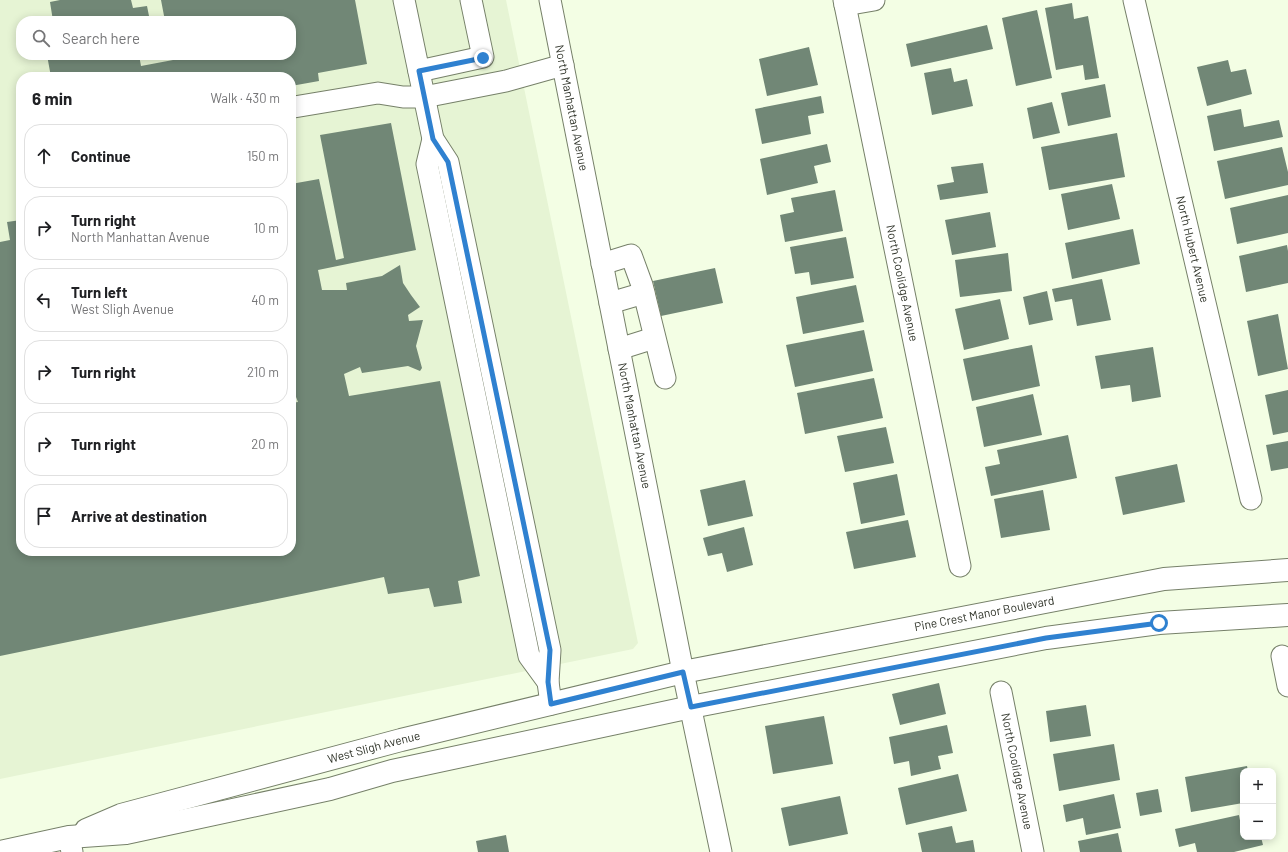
<!DOCTYPE html>
<html lang="en">
<head>
<meta charset="utf-8">
<style>
  body { margin:0; font-family:Barlow,sans-serif; background:#f2f2f2; color:#202124 }
  .controls { position:absolute; right:12px; bottom:12px; display:grid; overflow:hidden; border-radius:8px; box-shadow:0 2px 10px #0003 }
  .controls button { width:36px; height:36px; display:grid; place-items:center; padding:0; border:0; border-bottom:1px solid #e0e0e0; background:#fff; color:#202124; font:20px sans-serif }
  .stop { position:absolute; width:12px; height:12px; margin:-9px; border:3px solid #2f81d0; border-radius:50%; background:#fff }
  .stop.end { background:#2f81d0; border-color:#fff; box-shadow:0 1px 4px #0008 }
  .list { margin:0; padding:0; list-style:none }
  h2 { display:flex; justify-content:space-between; align-items:center; height:52px; margin:0; padding:0 16px; font-size:17px }
  h2 small { font-size:13px; font-weight:400; color:#757577 }
  .list li { display:grid; grid-template-columns:26px 1fr auto; gap:12px; align-items:center; box-sizing:border-box; height:64px; margin:0 8px 8px; padding:0 8px; border:1px solid #e0e0e0; border-radius:16px }
  .list b { display:block; font-size:15px; white-space:nowrap }
  .list p { margin:0; font-size:13px; white-space:nowrap; color:#757577 }
  .list em { font-size:13px; font-style:normal; color:#757577 }
  .icon { flex:none; width:22px; height:22px; fill:none; stroke:currentColor; stroke-width:2; stroke-linecap:round; stroke-linejoin:round }
  .map { position:relative; flex:none; width:1288px; height:852px; overflow:hidden }
  .search { position:absolute; background:#fff; box-shadow:0 2px 10px #0003; left:16px; top:16px; width:280px; height:44px; display:flex; align-items:center; gap:10px; box-sizing:border-box; padding:0 14px; border-radius:16px; color:#757577; font-size:15px }
  .panel { position:absolute; background:#fff; box-shadow:0 2px 10px #0003; left:16px; top:72px; width:280px; height:484px; border-radius:16px }
  .map>svg:first-child { display:block }
  .built { fill:#e6f4d4; fill-rule:evenodd }
  .building { fill:#718776 }
  .lines { fill:none; stroke-linecap:round; stroke-linejoin:round }
  .minor-casing { stroke:#768069; stroke-width:23 }
  .major-casing { stroke:#768069; stroke-width:24 }
  .minor { stroke:#fff; stroke-width:21 }
  .major { stroke:#fff; stroke-width:22 }
  .route { stroke:#2f81d0; stroke-width:5 }
  .labels { text-anchor:middle; stroke-width:3; stroke-linejoin:round; paint-order:stroke }
  .street-label { font-size:12px; fill:#31352b; stroke:#f3fee4 }
</style>
</head>
<body>
<div class="map">
<svg width="1288" height="852" viewBox="0 0 1288 852">
  <rect width="100%" height="100%" fill="#f3fee4"/>
  <path class="built" d="M0,0H506L638,643L633,649L0,779ZM21,21H291V55H21ZM21,77H291V551H21Z"/>
  <path class="building" d="M60,0H131L133,8L147,6L150,21H53L50,2Z
    M161,0H355L367,64L318,73L319,81L291,86V77H51L47,55H139L141,66L173,60L172,55H291V21H165Z
    M1072,3L1074,19L1088,16L1099,78L1085,80L1083,65L1056,70L1045,8Z
    M1037,10L1052,78L1016,86L1002,18Z
    M987,25L993,49L911,67L906,44Z
    M809,47L818,85L767,96L759,59Z
    M1228,60L1231,72L1246,69L1252,94L1207,106L1197,67Z
    M951,68L954,82L967,79L973,106L932,115L924,73Z
    M1105,84L1111,117L1068,126L1061,93Z
    M821,96L824,113L808,116L811,134L762,144L755,109Z
    M1052,102L1060,133L1033,139L1027,108Z
    M1241,109L1244,127L1279,120L1283,137L1214,151L1207,116Z
    M391,123L416,250L318,270L322,290H347L346,283L382,276L400,265L403,283L411,295L420,307L408,315L409,321L423,320L416,346L422,368L420,371L408,366L362,373L360,367L344,374L349,396L440,381L480,576L458,581L462,603L434,607L429,588L388,594L384,577L0,656V242L10,240L7,222L21,220V551H291V403L298,402L296,397L291,399V184L319,179L336,260L344,258L320,135Z
    M1117,133L1125,177L1049,190L1041,147Z
    M827,144L831,162L814,166L818,183L767,195L760,159Z
    M1282,147L1288,172V185L1225,199L1217,161Z
    M983,163L988,193L940,200L937,185L954,182L951,167Z
    M1112,184L1120,219L1068,230L1061,194Z
    M835,190L843,231L785,242L780,215L794,212L791,198Z
    M1288,195V233L1237,244L1230,208Z
    M990,212L996,247L952,255L945,220Z
    M1133,229L1140,264L1072,279L1065,243Z
    M846,237L854,278L811,285L809,272L795,274L790,247Z
    M1287,245L1288,251V283L1246,292L1239,256Z
    M1008,253L1012,291L960,297L955,260Z
    M715,268L723,303L661,316L653,281Z
    M1102,279L1111,320L1077,326L1072,299L1055,302L1052,289Z
    M856,285L864,322L803,334L796,297Z
    M1047,291L1053,320L1029,325L1023,297Z
    M1000,299L1009,339L964,350L955,309Z
    M1278,314L1288,369L1258,376L1247,321Z
    M864,330L873,371L795,387L786,345Z
    M1032,345L1040,386L972,401L963,359Z
    M1153,347L1161,397L1132,402L1130,385L1101,389L1095,356Z
    M874,378L883,418L805,434L797,393Z
    M1288,390V432L1273,435L1265,395Z
    M1033,394L1042,435L984,447L976,407Z
    M886,427L894,463L845,472L837,436Z
    M1068,435L1077,478L991,496L985,467L1000,464L997,450Z
    M1288,441V468L1271,471L1266,445Z
    M1177,464L1185,502L1123,515L1115,477Z
    M897,474L905,515L861,524L853,483Z
    M745,480L753,516L708,526L700,490Z
    M1043,490L1050,530L1001,538L994,499Z
    M908,520L916,557L854,569L846,532Z
    M744,527L753,565L727,572L722,553L708,556L703,538Z
    M939,683L946,714L900,725L892,694Z
    M1086,705L1091,736L1050,742L1046,711Z
    M824,716L833,764L773,774L765,726Z
    M947,725L953,753L938,756L941,769L911,776L909,761L894,764L889,737Z
    M1114,744L1120,780L1059,791L1053,754Z
    M1247,766L1248,771H1243V803L1191,812L1185,777Z
    M958,774L967,811L906,825L898,788Z
    M1158,789L1162,812L1140,816L1136,793Z
    M1114,794L1121,828L1086,835L1083,818L1066,822L1063,805Z
    M840,796L848,834L789,846L781,808Z
    M1239,815L1243,837H1261L1263,845L1234,852H1197L1195,843L1179,847L1175,829Z
    M952,826L956,843L973,840L975,852H922L918,833Z
    M1118,833L1122,852H1080L1078,841Z
    M506,835L509,852H478L476,841Z"/>
  <g class="lines">
    <defs>
      <g id="minor">
        <path d="M404,0L433,139L448,162L550,650L548,682L551,704"/>
        <path id="s1" d="M550,0L683,672L721,852"/>
        <path id="s2" d="M844,0L960,566"/>
        <path id="s3" d="M1134,0L1251,499"/>
        <path d="M845,5L874,0"/>
        <path d="M419,71L483,57L471,0"/>
        <path d="M294,107L378,93L403,97H424L506,81L563,65"/>
        <path d="M433,139L427,164L529,656L548,682"/>
        <path d="M602,264L631,255L642,285L665,378"/>
        <path d="M610,303L644,293"/>
        <path d="M619,349L654,338"/>
        <path d="M1282,656L1288,686"/>
        <path id="s4" d="M1001,692L1033,852"/>
        <path d="M69,837L72,852"/>
      </g>
      <g id="major">
        <path id="s5" d="M86,830L121,815L401,740L683,672L1164,579L1288,570"/>
        <path d="M0,852L69,837L126,833L330,789L392,771L691,707L1046,638L1159,623L1288,615"/>
      </g>
    </defs>
    <use href="#minor" class="minor-casing"/>
    <use href="#major" class="major-casing"/>
    <use href="#minor" class="minor"/>
    <use href="#major" class="major"/>
  </g>
  <g class="lines">
    <path class="route" d="M483,58L419,71L433,139L448,162L550,650L548,682L551,704L683,672L691,707L1046,638L1159,623"/>
  </g>
  <g class="labels">
    <g class="street-label">
      <text dy="4" stroke="none"><textPath href="#s1" startOffset="110">North Manhattan Avenue</textPath></text>
      <text dy="4" stroke="none"><textPath href="#s3" startOffset="256">North Hubert Avenue</textPath></text>
      <text dy="4" stroke="none"><textPath href="#s2" startOffset="289">North Coolidge Avenue</textPath></text>
      <text dy="4" stroke="none"><textPath href="#s1" startOffset="434">North Manhattan Avenue</textPath></text>
      <text dy="4" stroke="none"><textPath href="#s5" startOffset="925">Pine Crest Manor Boulevard</textPath></text>
      <text dy="4" stroke="none"><textPath href="#s5" startOffset="300">West Sligh Avenue</textPath></text>
      <text dy="4" stroke="none"><textPath href="#s4" startOffset="81">North Coolidge Avenue</textPath></text>
    </g>
  </g>
</svg>
<div class="controls">
<button>+</button>
<button>−</button>
</div>
<div class="stop" style="left:1159px;top:623px"></div>
<div class="stop end" style="left:483px;top:58px"></div>
<div class="search"><svg class="icon" aria-label="search" viewBox="0 0 24 24"><circle cx="10" cy="10" r="6"/><path d="M15 15l6 6"/></svg>Search here</div>
<section class="panel">
<h2>6 min<small>Walk · 430 m</small></h2>
<ul class="list">
<li><svg class="icon" aria-label="ahead" viewBox="0 0 24 24"><path d="M12 20V5M6 11l6-6 6 6"/></svg><div><b>Continue</b></div><em>150 m</em></li>
<li><svg class="icon" aria-label="right" viewBox="0 0 24 24"><path d="M7 20v-9h11M14 6l5 5-5 5"/></svg><div><b>Turn right</b><p>North Manhattan Avenue</p></div><em>10 m</em></li>
<li><svg class="icon" aria-label="left" viewBox="0 0 24 24"><path d="M17 20v-9H6M10 6l-5 5 5 5"/></svg><div><b>Turn left</b><p>West Sligh Avenue</p></div><em>40 m</em></li>
<li><svg class="icon" aria-label="right" viewBox="0 0 24 24"><path d="M7 20v-9h11M14 6l5 5-5 5"/></svg><div><b>Turn right</b></div><em>210 m</em></li>
<li><svg class="icon" aria-label="right" viewBox="0 0 24 24"><path d="M7 20v-9h11M14 6l5 5-5 5"/></svg><div><b>Turn right</b></div><em>20 m</em></li>
<li><svg class="icon" aria-label="arrive" viewBox="0 0 24 24"><path d="M6 21V4h12l-3 4 3 4H6"/></svg><div><b>Arrive at destination</b></div></li>
</ul>
</section>
</div>
</body>
</html>
